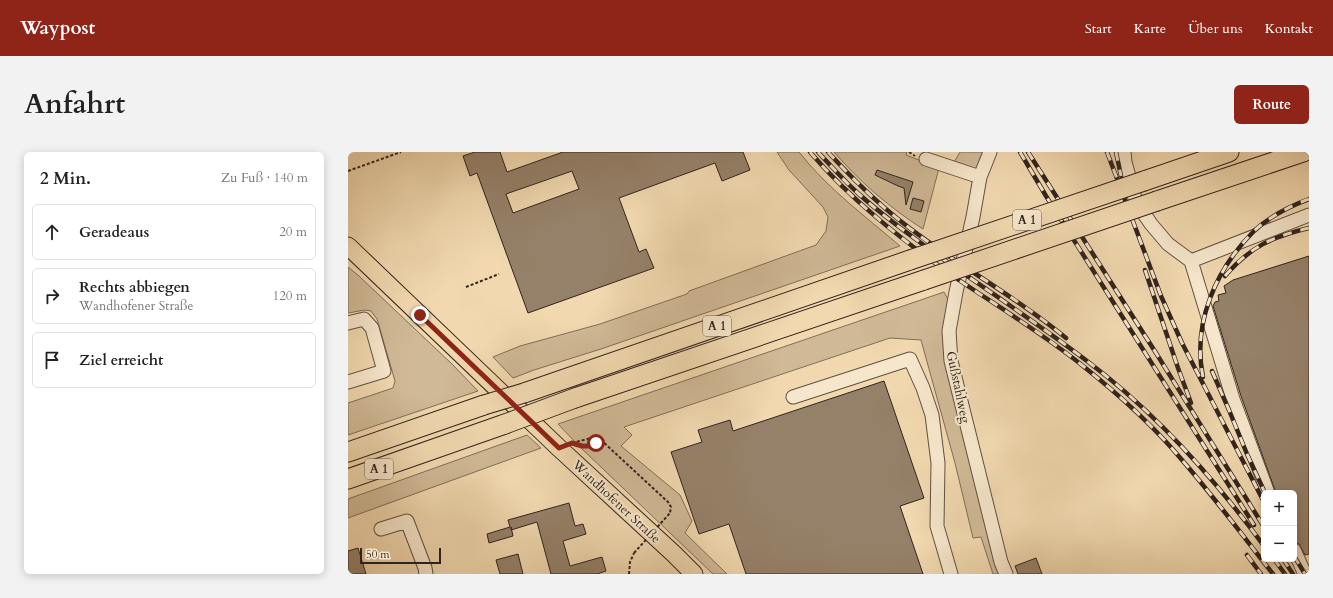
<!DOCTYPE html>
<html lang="de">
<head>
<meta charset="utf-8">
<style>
  body { margin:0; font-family:Cardo,serif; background:#f2f2f2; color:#222 }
  .controls { position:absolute; right:12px; bottom:12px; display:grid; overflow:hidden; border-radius:6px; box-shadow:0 2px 10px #0003 }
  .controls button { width:36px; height:36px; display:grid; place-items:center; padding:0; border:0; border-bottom:1px solid #e0e0e0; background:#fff; color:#222; font:20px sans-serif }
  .scale { position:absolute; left:12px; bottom:10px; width:81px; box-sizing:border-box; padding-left:4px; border:2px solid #31231d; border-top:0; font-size:11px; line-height:14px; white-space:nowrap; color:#31231d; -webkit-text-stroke:3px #f6e6cb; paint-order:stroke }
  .stop { position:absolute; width:12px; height:12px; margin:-9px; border:3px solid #8f2418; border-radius:50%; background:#fff }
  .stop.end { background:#8f2418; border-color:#fff; box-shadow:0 1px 4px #0008 }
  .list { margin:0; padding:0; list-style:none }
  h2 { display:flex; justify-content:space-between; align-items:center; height:52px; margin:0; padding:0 16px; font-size:17px }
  h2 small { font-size:13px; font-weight:400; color:#767676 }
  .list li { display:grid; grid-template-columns:26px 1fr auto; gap:12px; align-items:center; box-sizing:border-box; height:56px; margin:0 8px 8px; padding:0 8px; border:1px solid #e0e0e0; border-radius:6px }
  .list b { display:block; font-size:15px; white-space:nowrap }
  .list p { margin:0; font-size:13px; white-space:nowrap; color:#767676 }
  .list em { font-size:13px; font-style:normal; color:#767676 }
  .icon { flex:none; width:22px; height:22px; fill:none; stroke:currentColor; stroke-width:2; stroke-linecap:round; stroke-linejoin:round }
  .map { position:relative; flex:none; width:961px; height:422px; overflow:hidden; border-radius:6px }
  header { display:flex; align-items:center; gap:24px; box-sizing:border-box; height:56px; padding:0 20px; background:#8f2418; color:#fff }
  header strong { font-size:19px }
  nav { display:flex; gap:22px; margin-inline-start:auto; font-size:14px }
  .intro { display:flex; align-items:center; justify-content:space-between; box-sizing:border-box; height:96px; padding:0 24px }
  h1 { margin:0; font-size:28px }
  .button { padding:10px 18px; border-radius:6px; background:#8f2418; color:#fff; font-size:14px; font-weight:700 }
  main { display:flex; gap:24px; padding:0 24px }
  aside { flex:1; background:#fff; border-radius:6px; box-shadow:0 2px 10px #0003 }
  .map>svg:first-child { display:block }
  .green { fill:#d0b996; stroke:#806e5a }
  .building { fill:#958169; stroke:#31231d; fill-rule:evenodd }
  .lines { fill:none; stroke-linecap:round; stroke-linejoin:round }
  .minor-casing { stroke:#615042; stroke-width:15 }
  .major-casing { stroke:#31231d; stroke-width:19 }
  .highway-casing { stroke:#31231d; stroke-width:21 }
  .path { stroke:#31231d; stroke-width:2; stroke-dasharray:3 2; stroke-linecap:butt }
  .minor { stroke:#f6e6cb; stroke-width:13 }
  .major { stroke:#f1d8af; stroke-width:17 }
  .highway { stroke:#f1d8af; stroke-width:19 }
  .rail-casing { stroke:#31231d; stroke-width:4.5 }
  .rail { stroke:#f6e6cb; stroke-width:3; stroke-dasharray:9; stroke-linecap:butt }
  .highway-bridge-casing { stroke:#31231d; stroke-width:21; stroke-linecap:butt }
  .path-bridge { stroke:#31231d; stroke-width:2; stroke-dasharray:3 2; stroke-linecap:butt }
  .highway-bridge { stroke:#f1d8af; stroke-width:19 }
  .route { stroke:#8f2418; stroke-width:5 }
  .labels { text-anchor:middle; stroke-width:4; stroke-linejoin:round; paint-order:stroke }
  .shield { fill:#f6e6cb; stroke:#6c5e51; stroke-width:1 }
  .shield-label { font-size:12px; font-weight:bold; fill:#31231d }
  .street-label { font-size:13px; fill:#31231d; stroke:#f6e6cb }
</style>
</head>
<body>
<header>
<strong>Waypost</strong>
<nav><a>Start</a><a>Karte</a><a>Über uns</a><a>Kontakt</a></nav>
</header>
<div class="intro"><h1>Anfahrt</h1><a class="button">Route</a></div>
<main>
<aside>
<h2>2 Min.<small>Zu Fuß · 140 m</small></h2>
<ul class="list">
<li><svg class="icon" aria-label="ahead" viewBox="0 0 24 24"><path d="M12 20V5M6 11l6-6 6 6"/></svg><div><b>Geradeaus</b></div><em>20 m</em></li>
<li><svg class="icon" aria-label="right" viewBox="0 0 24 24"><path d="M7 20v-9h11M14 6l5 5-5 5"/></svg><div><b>Rechts abbiegen</b><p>Wandhofener Straße</p></div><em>120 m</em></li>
<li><svg class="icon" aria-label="arrive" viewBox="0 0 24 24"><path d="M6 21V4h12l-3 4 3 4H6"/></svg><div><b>Ziel erreicht</b></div></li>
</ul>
</aside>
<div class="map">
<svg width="961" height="422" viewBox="0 0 961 422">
  <rect width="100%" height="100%" fill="#f1d8af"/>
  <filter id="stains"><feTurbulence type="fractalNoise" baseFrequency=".005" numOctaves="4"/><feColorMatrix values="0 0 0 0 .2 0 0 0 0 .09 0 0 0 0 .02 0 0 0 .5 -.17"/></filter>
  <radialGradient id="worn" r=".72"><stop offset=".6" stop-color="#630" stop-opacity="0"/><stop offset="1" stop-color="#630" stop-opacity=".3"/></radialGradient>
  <path class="green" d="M429,0H451C479,36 517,64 552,94L253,197L186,218L165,226L145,205L172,194L252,172L339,142L341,139L468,93L478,79L480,65L475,55L441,18Z
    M486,0H559L558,3L591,16L575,77C542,56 512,30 486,0Z
    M612,0H636L627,20L605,12Z
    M0,115L11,124L104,212L130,239L0,283V251L45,236L47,229L29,167L23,159L17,158L0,161Z
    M596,140L601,149L596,187L652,422H645L633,385L625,386L607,311L573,188L542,186L276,275L284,283L273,294L332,343L344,369L337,381L379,422H365L233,296L210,272Z
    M179,283L193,296L0,366V347Z"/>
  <path class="building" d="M127,0H152L159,20L215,0H395L402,18L374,29L367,11L271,46L291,100L298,97L306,116L180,161L129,21L122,24L115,4ZM224,19L231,37L165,61L158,42Z
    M529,18L565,30L558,53L556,36L550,34L527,23Z
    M565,46L576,49L573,60L562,57Z
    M961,104V402L957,403L951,392L946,390V341H928L893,244L865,154L867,150L871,149L870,143L878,141L876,134L885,128Z
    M536,229L576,346L552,354L575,422H398L381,372L351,382L323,300L354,290L350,278L382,268L385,279Z
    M221,351L227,374L235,372L238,382L215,389L222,414L254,405L258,419L249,422H203L189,370L163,378V375L165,384L141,391L139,382L162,375L160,368Z
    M10,396L18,422H0V399Z
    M170,402L175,422H152L148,408Z
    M688,406L694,422H670L667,414Z"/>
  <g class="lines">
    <defs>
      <path id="minor" d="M642,0L632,25L625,65L608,140L601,179L603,209L653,410L658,422
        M776,0L777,10L788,50L803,72L820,92L843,109L885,247L920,341
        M578,7L632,25
        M843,109L961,63
        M0,171L16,167L24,176L36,219L0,230
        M445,245L562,207L575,236L584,263L590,311L589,374L603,422
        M33,377L59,369L77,416L78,422
        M946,398L955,418L958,422"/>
      <path id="major" d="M0,94L211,296L326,402L346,422"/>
      <path id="highway" d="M796,29L881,0
        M809,49L955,0
        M176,241L562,108
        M227,246L576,128
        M0,300L136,253
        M0,327L157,272"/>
    </defs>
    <use href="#minor" class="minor-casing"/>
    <use href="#major" class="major-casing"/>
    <use href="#highway" class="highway-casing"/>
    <path class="path" d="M561,0L567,4
      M0,19L53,0
      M118,135L151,122
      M224,291L247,285L253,288L320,350L323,355L322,361
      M228,292C238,295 245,293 253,288
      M281,422L282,410L286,401"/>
    <use href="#minor" class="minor"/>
    <use href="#major" class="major"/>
    <use href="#highway" class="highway"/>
    <defs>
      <path id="rail" d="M462,0C503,48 553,87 605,124C649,154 694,181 735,214C770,242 805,273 834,308C866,345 895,384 925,422
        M470,0C484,15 497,30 512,43C534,63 558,80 581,97C634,135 688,170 739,209C807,260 866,326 916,394
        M480,0C502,24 525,47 550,67C603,110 665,142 718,186
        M672,0L698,44L906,373
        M680,0L808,201L916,375
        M759,0L813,144L834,191L916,350
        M768,0L773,24
        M797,118L830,216L843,251
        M877,124C903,94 924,85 961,76
        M864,219L881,258L899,302L917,341
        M855,225C844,171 868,117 906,79C921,65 942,54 961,47
        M899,403L913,422
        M946,404L957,422
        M926,407L937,422
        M935,407L945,422"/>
    </defs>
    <use href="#rail" class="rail-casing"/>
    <use href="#rail" class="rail"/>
    <defs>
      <path id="highway-bridge" d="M562,108L796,29
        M576,128L809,49
        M136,253L176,241
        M157,272L227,246"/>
    </defs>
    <use href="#highway-bridge" class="highway-bridge-casing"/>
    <path class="path-bridge" d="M286,401L322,361"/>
    <use href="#highway-bridge" class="highway-bridge"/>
  </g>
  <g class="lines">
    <path class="route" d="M72,163L211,296L224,291L234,294H241L248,291"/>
  </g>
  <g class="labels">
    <g class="shield">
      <rect x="665" y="58" width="28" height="20" rx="3"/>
      <rect x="355" y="164" width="28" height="20" rx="3"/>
      <rect x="17" y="307" width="28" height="20" rx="3"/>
    </g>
    <g class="shield-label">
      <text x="679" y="72">A 1</text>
      <text x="369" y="178">A 1</text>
      <text x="31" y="321">A 1</text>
    </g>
    <g class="street-label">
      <text transform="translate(611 235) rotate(78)" y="5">Gußstahlweg</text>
      <text transform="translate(269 349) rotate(43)" y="5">Wandhofener Straße</text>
    </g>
  </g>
  <rect width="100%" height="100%" filter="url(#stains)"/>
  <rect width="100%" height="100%" fill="url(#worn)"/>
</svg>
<div class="controls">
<button>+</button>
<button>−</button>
</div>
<div class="scale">50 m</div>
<div class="stop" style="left:248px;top:291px"></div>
<div class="stop end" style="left:72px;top:163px"></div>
</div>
</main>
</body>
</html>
